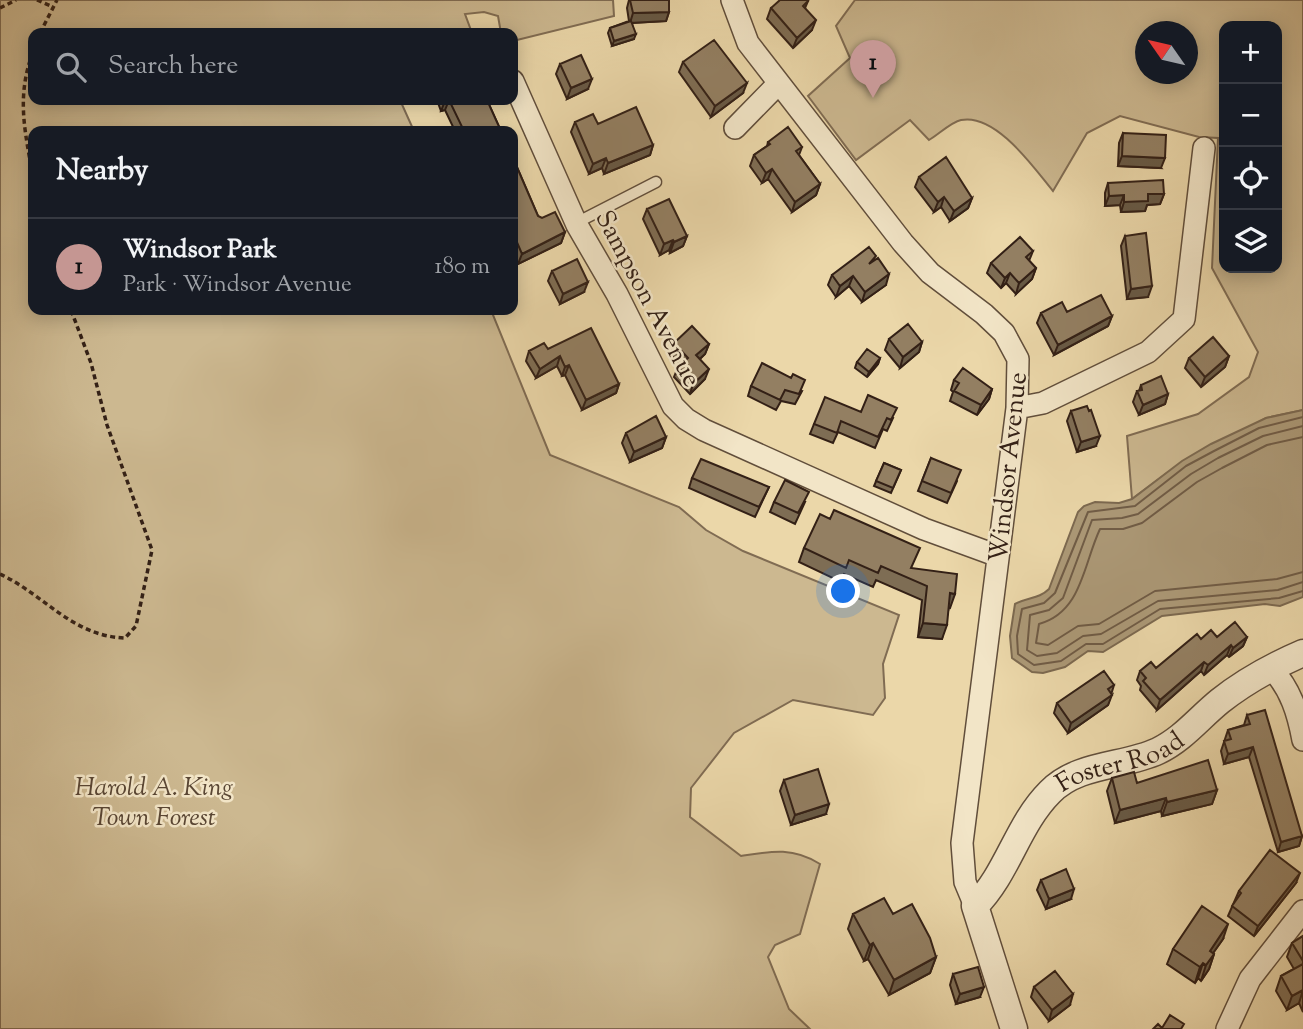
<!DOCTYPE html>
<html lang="en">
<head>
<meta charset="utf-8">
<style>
  body { margin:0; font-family:"Sorts Mill Goudy",serif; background:#242831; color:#f1f3f6 }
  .controls { position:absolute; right:21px; top:21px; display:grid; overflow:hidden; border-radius:14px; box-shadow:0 4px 18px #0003 }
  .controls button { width:63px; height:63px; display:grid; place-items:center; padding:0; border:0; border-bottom:2px solid #363941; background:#171b24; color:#f1f3f6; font:35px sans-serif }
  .compass { position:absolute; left:1135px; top:21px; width:63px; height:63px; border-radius:50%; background:#171b24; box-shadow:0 4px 18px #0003; rotate:304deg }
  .you { position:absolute; left:844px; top:592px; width:24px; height:24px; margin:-18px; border:5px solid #fff; border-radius:50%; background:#1a73e8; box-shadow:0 0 0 10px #1a73e833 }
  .badge { display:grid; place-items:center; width:46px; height:46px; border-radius:50%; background:#c59692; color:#111; font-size:23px; font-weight:700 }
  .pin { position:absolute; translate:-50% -58px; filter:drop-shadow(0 2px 4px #0008) }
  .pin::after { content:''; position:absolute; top:37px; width:24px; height:21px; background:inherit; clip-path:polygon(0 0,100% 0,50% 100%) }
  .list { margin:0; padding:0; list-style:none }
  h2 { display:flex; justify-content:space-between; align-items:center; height:91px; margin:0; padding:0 28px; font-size:30px }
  h2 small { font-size:23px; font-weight:400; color:#9ea1a6 }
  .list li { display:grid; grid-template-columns:46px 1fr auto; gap:21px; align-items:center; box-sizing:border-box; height:98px; padding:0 28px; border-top:2px solid #363941 }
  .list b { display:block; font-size:26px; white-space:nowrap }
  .list p { margin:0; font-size:23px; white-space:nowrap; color:#9ea1a6 }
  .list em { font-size:23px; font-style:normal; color:#9ea1a6 }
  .icon { flex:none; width:38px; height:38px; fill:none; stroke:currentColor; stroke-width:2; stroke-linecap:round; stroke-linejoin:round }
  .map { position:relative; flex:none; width:1303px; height:1029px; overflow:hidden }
  .search { position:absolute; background:#171b24; box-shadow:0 4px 18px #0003; left:28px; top:28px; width:490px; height:77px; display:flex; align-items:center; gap:18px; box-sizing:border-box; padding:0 24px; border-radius:14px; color:#9ea1a6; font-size:26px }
  .panel { position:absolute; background:#171b24; box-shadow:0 4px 18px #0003; left:28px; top:126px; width:490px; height:189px; border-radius:14px }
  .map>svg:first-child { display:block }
  .green { fill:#ccb890; stroke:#806c53; stroke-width:2; fill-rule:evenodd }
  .water { fill:#ac9977; stroke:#7c6950; stroke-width:2 }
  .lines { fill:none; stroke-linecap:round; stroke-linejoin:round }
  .shore { stroke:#705c46; stroke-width:2 }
  .service-casing { stroke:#614e3b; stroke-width:13 }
  .minor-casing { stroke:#614e3b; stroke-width:24 }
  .tertiary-casing { stroke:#614e3b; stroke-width:29 }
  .path { stroke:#332016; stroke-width:3.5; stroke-dasharray:5 3.5; stroke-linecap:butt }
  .service { stroke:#f2e5c7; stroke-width:10 }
  .minor { stroke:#f2e5c7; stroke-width:21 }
  .tertiary { stroke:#f2e5c7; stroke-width:26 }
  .wall { fill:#7e6d54; stroke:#332016; stroke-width:2 }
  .shaded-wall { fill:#675945; stroke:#332016; stroke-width:2 }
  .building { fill:#937f62; stroke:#332016; stroke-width:2 }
  .labels { text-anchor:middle; stroke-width:5; stroke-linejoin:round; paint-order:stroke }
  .street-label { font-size:26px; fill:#332016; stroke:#f2e5c7 }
  .park-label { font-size:26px; font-style:italic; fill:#594634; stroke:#f2e5c7 }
</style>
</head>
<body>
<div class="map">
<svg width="1303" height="1029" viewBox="0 0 1303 1029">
  <rect width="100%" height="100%" fill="#ebd7a9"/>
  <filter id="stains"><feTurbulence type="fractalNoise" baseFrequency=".00286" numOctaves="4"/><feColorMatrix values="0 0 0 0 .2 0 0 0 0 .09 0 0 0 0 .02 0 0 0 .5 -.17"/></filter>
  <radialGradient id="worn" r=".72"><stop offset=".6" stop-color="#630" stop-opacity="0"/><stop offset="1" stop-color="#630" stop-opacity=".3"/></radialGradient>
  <path class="green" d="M0,0H613L614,16L513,41V33H501L498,16L484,12L465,14L472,33H33V100H400L414,131H33V310H491L550,455L679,507L706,530L743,551L899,615L883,664L885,698L873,715L793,700L734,733L691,788L690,817L741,856C772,851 793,847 820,864L800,934L775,945L768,957L789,1009L810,1029H0Z
    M855,0H1303V410L1266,418L1167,473L1132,499L1127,436L1198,414L1249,377L1258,352L1212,268L1218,138L1199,137L1120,116L1087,133L1053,191C1034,168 996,113 961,120C951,122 938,135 929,140L910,120L856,160L808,96L850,58L836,26ZM1224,26H1277V268H1224ZM1146,32H1188V74H1146Z"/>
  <path class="water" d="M1303,410V597L1280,606L1265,604L1162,616L1103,652L1088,651L1065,667L1043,673L1032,672L1012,658L1010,636L1015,604C1028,597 1039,599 1049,589L1078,512L1084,506L1095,502L1119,503L1132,499L1182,461L1211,444L1266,418Z"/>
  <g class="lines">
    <path class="shore" d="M1303,417L1259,428L1214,451L1186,466L1135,506L1088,512L1055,593L1044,603L1022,609L1017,636L1018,654L1034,665L1061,661L1086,644H1103L1160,609L1279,598L1303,591
      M1303,426L1263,436L1218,458L1191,474L1138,514L1122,518L1092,520L1063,598L1049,610L1030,615L1027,650L1037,656L1057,653L1083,636L1101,634L1158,601L1278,590L1303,582
      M1303,437L1267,445L1222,468L1197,482L1142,523L1123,529H1100C1083,565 1082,612 1039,624L1036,643L1048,645L1078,626L1099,624L1155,591L1277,579L1303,572"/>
    <defs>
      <path id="service" d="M576,223L656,182"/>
      <path id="minor" d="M732,0L748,43L903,243L930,273L984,314L1004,333L1018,359L1017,408L962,843L965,882L975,906
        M513,81L577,225L617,294L673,406L686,419L704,430L924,529L998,556
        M735,128L779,83
        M1017,408L1043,403L1148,352L1184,319L1204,148
        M1272,669C1291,690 1298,713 1303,740
        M1227,1029L1250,979L1303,911"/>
      <g id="tertiary">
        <path id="s1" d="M1014,1029L975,906C1008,873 1017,825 1050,792C1078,763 1124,767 1158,751C1183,739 1199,718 1220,701C1244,682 1275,665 1303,653"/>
      </g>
    </defs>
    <use href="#service" class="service-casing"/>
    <use href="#minor" class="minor-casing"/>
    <use href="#tertiary" class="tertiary-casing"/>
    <path class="path" d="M37,0L51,6
      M0,8L16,0
      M40,33L57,0
      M33,52C16,97 25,131 33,177
      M0,574C46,596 72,636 125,638L136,626L152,550L107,425L91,363L71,310"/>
    <use href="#service" class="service"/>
    <use href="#minor" class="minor"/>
    <use href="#tertiary" class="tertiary"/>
  </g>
  <path class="wall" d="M629,0L669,12L666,21L632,23L634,39L612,46L608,33L610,28L629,21L627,8Z
    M808,1L805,8L812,30L793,48L767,19L771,8Z
    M683,62L743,93L711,117L679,72Z
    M560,64L588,89L567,99L556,74Z
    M437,100H487L501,131H455L445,110L441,111Z
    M575,122L598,124L653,145L650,155L604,174L602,168L589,174L571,132Z
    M1123,133L1161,168L1118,166L1119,143Z
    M768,142L802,147L799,155L820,184L816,195L792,212L768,179L762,183L750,166L754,155L767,146Z
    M513,158L538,216L565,232L561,243L518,264L513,252Z
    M919,177L972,198L968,208L950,221L941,207L934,212L915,187Z
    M1108,183L1164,194L1160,204L1147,205L1145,211L1121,212L1120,205L1105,206V193Z
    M647,209L687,236L683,246L670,253L669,250L660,255L643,219Z
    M1125,236L1148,297L1127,299L1121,246Z
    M1033,251L1029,261L1036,268L1032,279L1016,294L1006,283L1001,288L987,273L991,263Z
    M875,260L886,285L862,302L849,286L836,297L828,285L832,275Z
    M552,271L584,292L560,304L548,281Z
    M1041,313L1112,316L1108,326L1054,355L1037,323Z
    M889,339L922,342L919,352L900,368L885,350Z
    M674,343L709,344L705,354L700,359L705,379L690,394L674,377L678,367L680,365L670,354Z
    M548,349L619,384L616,393L582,410L565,375L562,376L557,366L536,378L526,361L529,351Z
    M1229,356L1225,367L1201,387L1185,368L1189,358Z
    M880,358L878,364L867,377L855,368L857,362Z
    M954,380L992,389L989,399L977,415L950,401L953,392L951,390Z
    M1141,385L1168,394L1165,404L1139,415L1133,402L1137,391H1139Z
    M751,386L802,391L795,404L781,401L776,410L748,396Z
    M1071,411L1096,446L1077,452L1067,421Z
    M861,412L893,418L887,431L883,429L875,448L838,432L833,443L810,434L814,424Z
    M626,433L666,437L662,448L630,462L622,443Z
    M931,458L957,481L947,503L918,491Z
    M884,463L901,470L891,493L874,486Z
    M692,478L769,487L755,517L689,488Z
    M774,502H805L795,524L770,512Z
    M804,548L912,569L950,608L949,607L942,639L918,637L922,600L876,580L873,587L844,574L841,582L799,562Z
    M1217,637H1247L1243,646L1229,657L1227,655L1204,675L1201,671L1157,710L1140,690L1141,686L1137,680L1140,671L1156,668L1201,639Z
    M1114,685L1108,705L1068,733L1054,713L1057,703Z
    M1247,715L1302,836L1299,846L1278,852L1249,757L1224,764L1221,751L1228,730L1244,725Z
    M1112,778L1137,783L1217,790L1212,804L1162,816L1161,811L1115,823L1107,791Z
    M784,780L826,814L791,825L780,791Z
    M1041,880L1071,899L1046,909L1037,890Z
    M1296,883L1254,936L1228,916L1239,891Z
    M853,914H893L936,957L930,973L889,995L868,959L864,961L848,929Z
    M1303,936V1012L1299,1003L1287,1010L1276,991L1281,976L1294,969L1287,957L1292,943Z
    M1223,939L1213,953L1214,954L1209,969L1201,981L1198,978L1195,983L1167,964L1173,949Z
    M953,974L980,997L956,1004L950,985Z
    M1034,987L1070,1005L1049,1021L1031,997Z"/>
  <path class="shaded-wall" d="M669,12L666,21L630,23L633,13Z
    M816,20L812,30L793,48L797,38Z
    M636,34L634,39L612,46L614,41Z
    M592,79L588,89L567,99L571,88Z
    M747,83L743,93L711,117L715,106Z
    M449,100L445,110L441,111L445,101Z
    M653,145L650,155L604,174L608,163Z
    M1122,156L1165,158L1161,168L1118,166Z
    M606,158L602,168L589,174L593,164Z
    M772,169L768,179L762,183L766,173Z
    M820,184L816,195L792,212L795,202Z
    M1148,194H1164L1160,204L1147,205L1145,211L1121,212L1124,202Z
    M1124,195L1120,205L1105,206L1109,196Z
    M944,197L941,207L934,212L938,202Z
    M972,198L968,208L950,221L954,211Z
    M565,232L561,243L518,264L522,254Z
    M687,236L683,246L670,253L674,242Z
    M673,240L669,250L660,255L664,244Z
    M1036,268L1032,279L1016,294L1019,283Z
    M1010,273L1006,283L1001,288L1005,278Z
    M889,274L886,285L862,302L865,292Z
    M853,276L849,286L836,297L840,286Z
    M588,282L584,292L560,304L563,294Z
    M1152,286L1148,297L1127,299L1131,289Z
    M1112,316L1108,326L1054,355L1058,345Z
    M922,342L919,352L900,368L903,357Z
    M709,344L705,354L693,365L696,355Z
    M560,356L557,366L536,378L540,369Z
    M1229,356L1225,367L1201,387L1205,377Z
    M880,358L878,364L867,377L869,372Z
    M569,365L565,375L562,376L565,367Z
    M709,369L705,379L690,394L693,384Z
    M619,384L616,393L582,410L586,400Z
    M992,389L989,399L977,415L981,405Z
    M1168,394L1165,404L1139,415L1143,405Z
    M1100,436L1096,446L1077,452L1081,442Z
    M666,437L662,448L630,462L634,452Z
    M950,593L955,594L950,608L945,607Z
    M923,623L947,625L942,639L918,637Z
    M1247,637L1243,646L1229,657L1233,648Z
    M1231,645L1227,655L1204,675L1208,665Z
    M1204,662L1201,671L1157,710L1160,700Z
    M1112,695L1108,705L1068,733L1071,723Z
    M1253,747L1249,757L1224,764L1228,754Z
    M1217,790L1212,804L1162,816L1167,802Z
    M1166,798L1161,811L1115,823L1120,810Z
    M829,804L826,814L791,825L795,815Z
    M1302,836L1299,846L1278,852L1281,842Z
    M1300,873L1296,883L1254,936L1258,926Z
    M1074,889L1071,899L1046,909L1049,899Z
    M1228,924L1223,939L1204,966L1210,951Z
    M873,943L868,959L864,961L870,945Z
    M1214,954L1209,969L1201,981L1206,965Z
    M936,957L930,973L889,995L894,980Z
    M1203,963L1198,978L1195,983L1200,967Z
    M984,987L980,997L956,1004L960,994Z
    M1303,990L1299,1003L1287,1010L1292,996Z
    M1073,994L1070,1005L1049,1021L1052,1010Z"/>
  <path class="building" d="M630,0H669V12L633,13Z
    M780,0H807L808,1L803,6L816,20L797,38L771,8Z
    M631,21L636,34L614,41L610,28Z
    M714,40L747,83L715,106L683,62Z
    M581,55L592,79L571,88L560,64Z
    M449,100H487L501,131H464Z
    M636,107L653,145L608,163L606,158L593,164L575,122L593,114L598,124Z
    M788,127L802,147L796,151L820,184L795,202L772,169L766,173L754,155L770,144L768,142Z
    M1123,133L1166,135L1165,158L1122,156Z
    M946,157L972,198L954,211L944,197L938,202L919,177Z
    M513,158L538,216L542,218L555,212L565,232L522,254L513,233Z
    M1163,180L1164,194H1148V201L1124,202V195L1109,196L1108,183Z
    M669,199L687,236L674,242L673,240L664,244L647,209Z
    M1146,233L1152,286L1131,289L1125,236Z
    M1020,237L1033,251L1026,257L1036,268L1019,283L1010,273L1005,278L991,263Z
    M869,247L876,256L869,264L878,258L889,274L865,292L853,276L840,286L832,275Z
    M577,259L588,282L563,294L552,271Z
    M1101,295L1112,316L1058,345L1041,313L1062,302L1067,312Z
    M908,324L922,342L903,357L889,339Z
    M692,326L709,344L696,355L709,369L693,384L678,367L688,358L674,343Z
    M591,328L619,384L586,400L569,365L565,367L560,356L540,369L529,351L544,343L548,349Z
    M1213,337L1229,356L1205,377L1189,358Z
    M867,349L880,358L869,372L857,362Z
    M762,363L791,378L793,374L805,380L799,394L785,390L780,400L751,386Z
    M963,368L992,389L981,405L954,391L959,383L954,380Z
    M1161,376L1168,394L1143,405L1137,391L1142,390L1141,385Z
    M868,395L897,408L891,420L887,418L878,437L841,421L837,433L814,424L825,397L861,412Z
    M1087,406L1089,411L1091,410L1100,436L1081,442L1071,411Z
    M656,416L666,437L634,452L626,433Z
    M931,458L961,470L951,493L922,481Z
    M701,459L769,487L759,507L692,478Z
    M884,463L901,470L893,488L876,481Z
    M785,480L809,492L798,513L774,502Z
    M834,510L920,548L911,568L957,574L955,594L950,593L947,625L923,623L927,586L881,566L878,573L849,560L846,568L804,548L820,514L830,519Z
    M1235,622L1247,637L1233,648L1231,645L1208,665L1204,662L1160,700L1143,681L1146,678L1140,671L1151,662L1156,668L1197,634L1201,639L1211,630L1217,637Z
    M1104,671L1114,685L1108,689L1112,695L1071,723L1057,703Z
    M1265,710L1302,836L1281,842L1253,747L1228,754L1224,741L1231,739L1228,730L1250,724L1247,715Z
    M1208,760L1217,790L1167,802L1166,798L1120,810L1112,778L1134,772L1137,783Z
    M818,769L829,804L795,815L784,780Z
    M1270,850L1300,873L1258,926L1232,906L1241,893L1239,891Z
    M1066,869L1074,889L1049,899L1041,880Z
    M884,898L893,914L912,904L930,938L936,957L894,980L873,943L870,945L853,914Z
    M1202,906L1228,924L1210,951L1214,954L1206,965L1203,963L1200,967L1173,949Z
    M1303,936V961L1292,943Z
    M1303,964V990L1292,996L1281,976Z
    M978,967L984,987L960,994L953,974Z
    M1055,971L1073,994L1052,1010L1034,987Z
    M1170,1015L1184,1024L1181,1029H1153L1158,1024L1162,1028Z"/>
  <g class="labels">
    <g class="street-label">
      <text transform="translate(649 298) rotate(62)" y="9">Sampson Avenue</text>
      <text transform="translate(1007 467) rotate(-84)" y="9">Windsor Avenue</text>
      <text dy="9" stroke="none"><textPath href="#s1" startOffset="343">Foster Road</textPath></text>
    </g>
    <g class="park-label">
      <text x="154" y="795">Harold A. King<tspan x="154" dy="30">Town Forest</tspan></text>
    </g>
  </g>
  <rect width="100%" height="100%" filter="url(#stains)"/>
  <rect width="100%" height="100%" fill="url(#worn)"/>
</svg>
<div class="controls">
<button>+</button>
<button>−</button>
<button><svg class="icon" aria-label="locate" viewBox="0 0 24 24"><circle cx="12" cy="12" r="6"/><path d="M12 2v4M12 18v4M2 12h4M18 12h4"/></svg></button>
<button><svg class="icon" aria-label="layers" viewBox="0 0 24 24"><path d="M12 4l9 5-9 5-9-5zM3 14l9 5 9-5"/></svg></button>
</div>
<svg class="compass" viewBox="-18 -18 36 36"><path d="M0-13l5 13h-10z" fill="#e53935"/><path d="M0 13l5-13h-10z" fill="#9ea1a6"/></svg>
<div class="you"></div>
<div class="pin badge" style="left:873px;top:98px">1</div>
<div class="search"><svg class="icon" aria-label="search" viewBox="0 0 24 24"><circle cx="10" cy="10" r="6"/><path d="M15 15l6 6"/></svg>Search here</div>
<section class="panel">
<h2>Nearby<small></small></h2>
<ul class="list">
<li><span class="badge">1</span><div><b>Windsor Park</b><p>Park · Windsor Avenue</p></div><em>180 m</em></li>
</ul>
</section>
</div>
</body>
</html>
